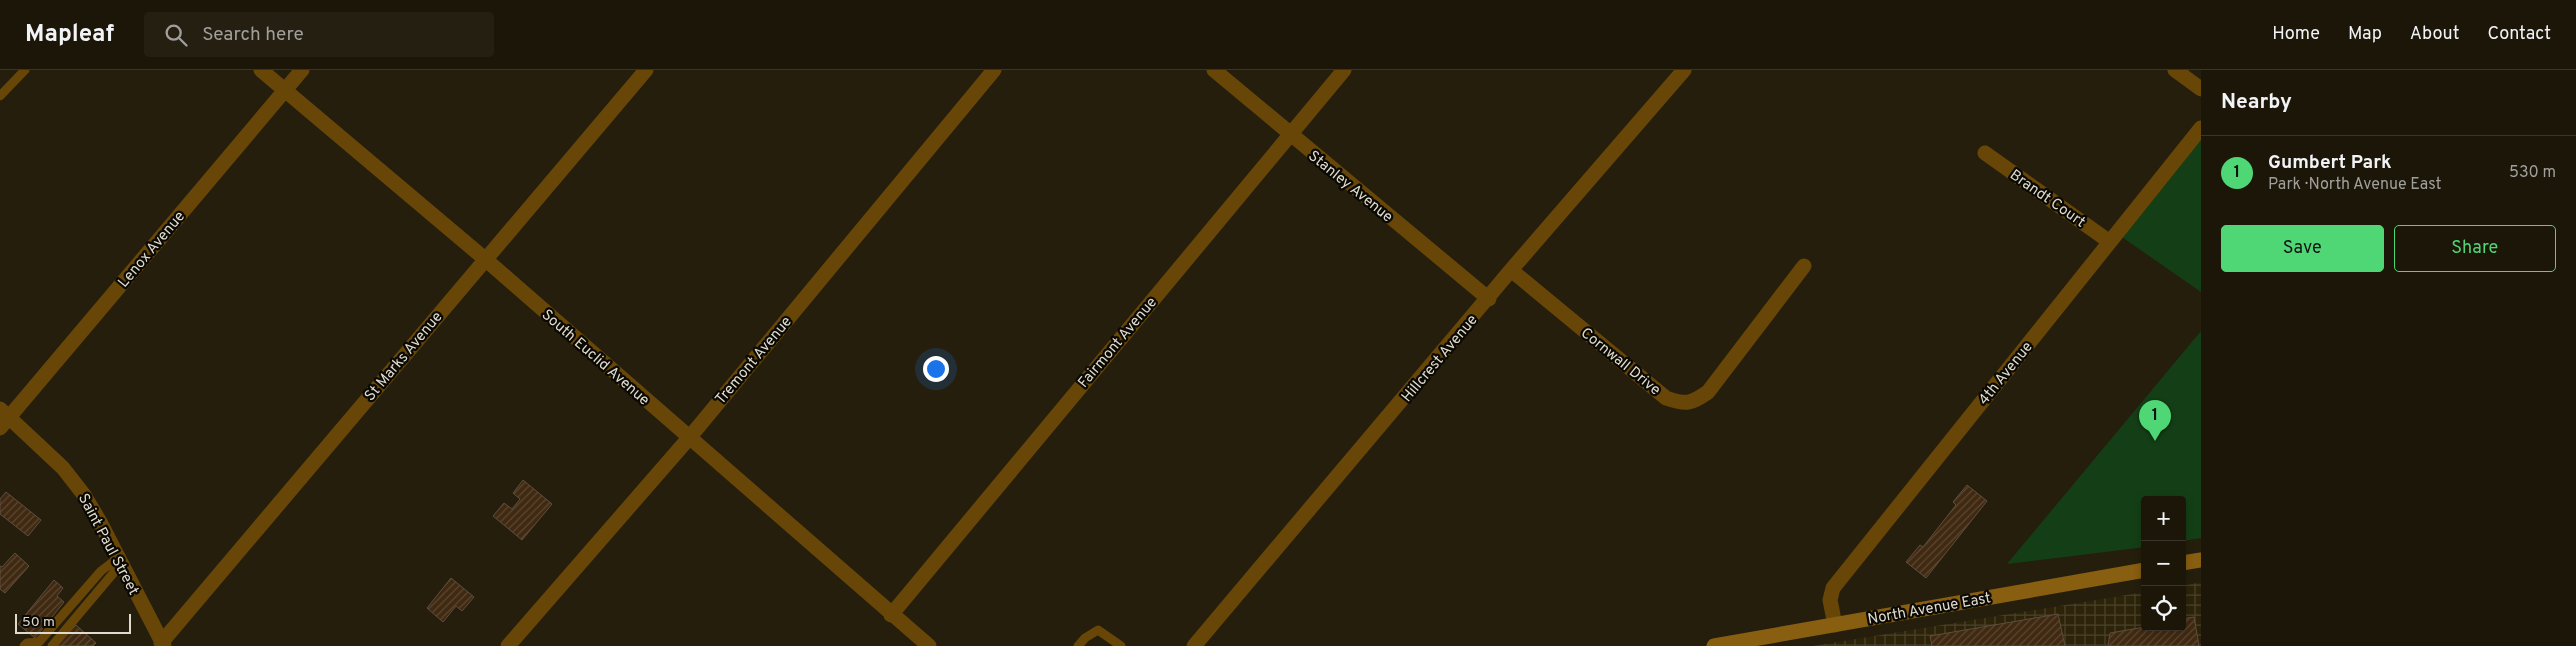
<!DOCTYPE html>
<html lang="en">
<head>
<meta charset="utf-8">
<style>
  body { margin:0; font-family:Overpass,sans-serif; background:#251f12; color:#f1f3f6 }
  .controls { position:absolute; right:15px; bottom:15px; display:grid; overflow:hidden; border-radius:5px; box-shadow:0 2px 8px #0003 }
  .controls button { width:45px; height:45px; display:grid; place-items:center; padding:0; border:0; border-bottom:1px solid #3a352a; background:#1c1609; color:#f1f3f6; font:25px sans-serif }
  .scale { position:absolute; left:15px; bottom:12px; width:116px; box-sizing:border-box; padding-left:5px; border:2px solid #dfdbcf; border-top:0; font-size:14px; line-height:18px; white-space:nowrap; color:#dfdbcf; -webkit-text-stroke:4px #0b0903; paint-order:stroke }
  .you { position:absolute; left:935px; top:298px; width:18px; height:18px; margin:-12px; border:4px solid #fff; border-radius:50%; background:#1a73e8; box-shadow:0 0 0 8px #1a73e833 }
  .badge { display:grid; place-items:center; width:32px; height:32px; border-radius:50%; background:#4fd675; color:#111; font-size:16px; font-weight:700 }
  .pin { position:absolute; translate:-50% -41px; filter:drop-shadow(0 1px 2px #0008) }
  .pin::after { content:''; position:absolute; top:26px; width:18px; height:15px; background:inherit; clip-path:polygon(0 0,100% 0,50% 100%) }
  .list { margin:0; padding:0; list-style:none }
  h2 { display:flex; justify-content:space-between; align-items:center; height:65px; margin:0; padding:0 20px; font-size:21px }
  h2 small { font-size:16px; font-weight:400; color:#a09f9c }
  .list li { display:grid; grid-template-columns:32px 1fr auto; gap:15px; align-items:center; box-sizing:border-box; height:75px; padding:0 20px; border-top:1px solid #3a352a }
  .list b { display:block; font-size:19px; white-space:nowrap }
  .list p { margin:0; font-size:16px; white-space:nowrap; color:#a09f9c }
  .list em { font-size:16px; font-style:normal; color:#a09f9c }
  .actions { display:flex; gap:10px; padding:15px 20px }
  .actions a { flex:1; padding:11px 0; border:1px solid #4fd675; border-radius:5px; text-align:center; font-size:18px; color:#4fd675 }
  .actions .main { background:#4fd675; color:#111 }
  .icon { flex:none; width:28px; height:28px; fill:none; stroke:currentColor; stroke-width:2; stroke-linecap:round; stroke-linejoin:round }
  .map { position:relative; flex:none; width:2201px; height:576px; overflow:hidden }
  header { display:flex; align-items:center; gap:30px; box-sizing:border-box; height:70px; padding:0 25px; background:#1c1609; border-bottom:1px solid #3a352a }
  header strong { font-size:24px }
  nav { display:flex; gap:28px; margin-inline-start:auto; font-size:18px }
  .search { width:350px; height:45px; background:#251f12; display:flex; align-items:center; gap:12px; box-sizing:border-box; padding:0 18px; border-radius:5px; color:#a09f9c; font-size:19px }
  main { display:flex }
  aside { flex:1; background:#1c1609 }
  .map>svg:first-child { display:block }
  .industrial { fill:url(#industrial-grid) }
  .green { fill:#143f16 }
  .building { fill:url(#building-hatch); stroke:#5e4e3f }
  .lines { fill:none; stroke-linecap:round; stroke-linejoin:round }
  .lane { stroke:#674608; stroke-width:9 }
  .street { stroke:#674608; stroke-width:15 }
  .secondary { stroke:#885e10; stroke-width:15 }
  .labels { text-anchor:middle; stroke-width:4.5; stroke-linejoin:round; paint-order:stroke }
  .street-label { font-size:15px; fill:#dfdbcf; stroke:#0b0903 }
</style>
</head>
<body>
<header>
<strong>Mapleaf</strong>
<div class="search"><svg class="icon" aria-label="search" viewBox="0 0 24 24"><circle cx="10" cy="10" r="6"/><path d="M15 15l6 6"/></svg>Search here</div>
<nav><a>Home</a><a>Map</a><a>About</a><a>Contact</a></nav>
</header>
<main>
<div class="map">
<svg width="2201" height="576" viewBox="0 0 2201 576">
  <defs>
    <pattern id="industrial-grid" width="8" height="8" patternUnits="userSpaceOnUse" patternTransform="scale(1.25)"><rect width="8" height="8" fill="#2c2309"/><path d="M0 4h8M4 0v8" fill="none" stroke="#4a422c"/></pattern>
    <pattern id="building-hatch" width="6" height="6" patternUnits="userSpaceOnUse" patternTransform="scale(1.25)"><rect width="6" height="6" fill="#402911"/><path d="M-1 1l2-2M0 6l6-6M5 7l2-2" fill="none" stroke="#5b4733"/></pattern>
  </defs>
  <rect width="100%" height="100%" fill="#251e0c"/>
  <path class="industrial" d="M2201,512V576H1813L2145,522V557H2182V516Z"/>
  <path class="green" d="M2201,57V222L2119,165Z
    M2201,261V468L2182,471V430H2145V477L2007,494Z"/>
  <path class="building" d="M523,410L552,434L522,470L493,446L504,433L512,439L520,429L513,423Z
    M1967,415L1987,431L1926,508L1906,492L1920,475L1923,477L1956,435L1953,432Z
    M6,422L41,450L28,466L0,444V429Z
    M15,483L29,496L5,523L0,519V496L2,497Z
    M451,508L474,527L462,541L456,536L443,552L427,538Z
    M54,510L63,518L57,526L64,532L35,568L18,554Z
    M2058,544L2065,576H1932L1930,566Z
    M2194,547L2199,576H2108L2110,563L2145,557H2182V549Z
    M76,555L96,573L93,576H56Z"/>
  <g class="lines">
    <path class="lane" d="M0,26L25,0
      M24,576L27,573L39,572L101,501L118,488
      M52,576L121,494
      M1078,576L1085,568L1098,560L1121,576"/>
    <path class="street" d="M261,0L485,189L929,576
      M1214,0L1489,229
      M2175,0L2201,19
      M1985,83L2110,172
      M1511,200L1666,328C1686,335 1691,334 1708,322L1804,196
      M0,339L63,398L84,425L100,452L164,576
      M0,358L302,0
      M891,545L1344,0
      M1835,555L1830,530L1833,518L2201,58
      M161,573L646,0
      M508,576L689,368L994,0
      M1194,576L1511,200L1684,0"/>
    <path class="secondary" d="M2182,493L2201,490
      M1714,576L2145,500"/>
  </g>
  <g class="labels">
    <g class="street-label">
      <text transform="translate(1351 116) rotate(39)" y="5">Stanley Avenue</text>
      <text transform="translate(2048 128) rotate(35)" y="5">Brandt Court</text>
      <text transform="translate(151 179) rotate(-50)" y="5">Lenox Avenue</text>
      <text transform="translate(1117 272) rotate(-50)" y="5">Fairmont Avenue</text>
      <text transform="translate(403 286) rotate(-50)" y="5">St Marks Avenue</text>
      <text transform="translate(596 287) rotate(41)" y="5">South Euclid Avenue</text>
      <text transform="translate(1439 288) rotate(-50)" y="5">Hillcrest Avenue</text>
      <text transform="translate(753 290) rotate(-50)" y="5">Tremont Avenue</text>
      <text transform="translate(1621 291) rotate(39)" y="5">Cornwall Drive</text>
      <text transform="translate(2005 303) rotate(-51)" y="5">4th Avenue</text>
      <text transform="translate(109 474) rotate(62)" y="5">Saint Paul Street</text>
      <text transform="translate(1929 538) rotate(-10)" y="5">North Avenue East</text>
    </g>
  </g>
</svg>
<div class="controls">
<button>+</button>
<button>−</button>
<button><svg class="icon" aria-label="locate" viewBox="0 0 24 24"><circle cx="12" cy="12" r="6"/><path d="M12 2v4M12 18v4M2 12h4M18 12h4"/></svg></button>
</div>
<div class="scale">50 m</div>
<div class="you"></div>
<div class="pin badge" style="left:2155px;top:371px">1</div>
</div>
<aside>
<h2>Nearby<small></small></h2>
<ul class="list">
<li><span class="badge">1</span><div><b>Gumbert Park</b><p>Park · North Avenue East</p></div><em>530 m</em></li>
</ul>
<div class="actions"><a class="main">Save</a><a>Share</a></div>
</aside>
</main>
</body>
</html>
